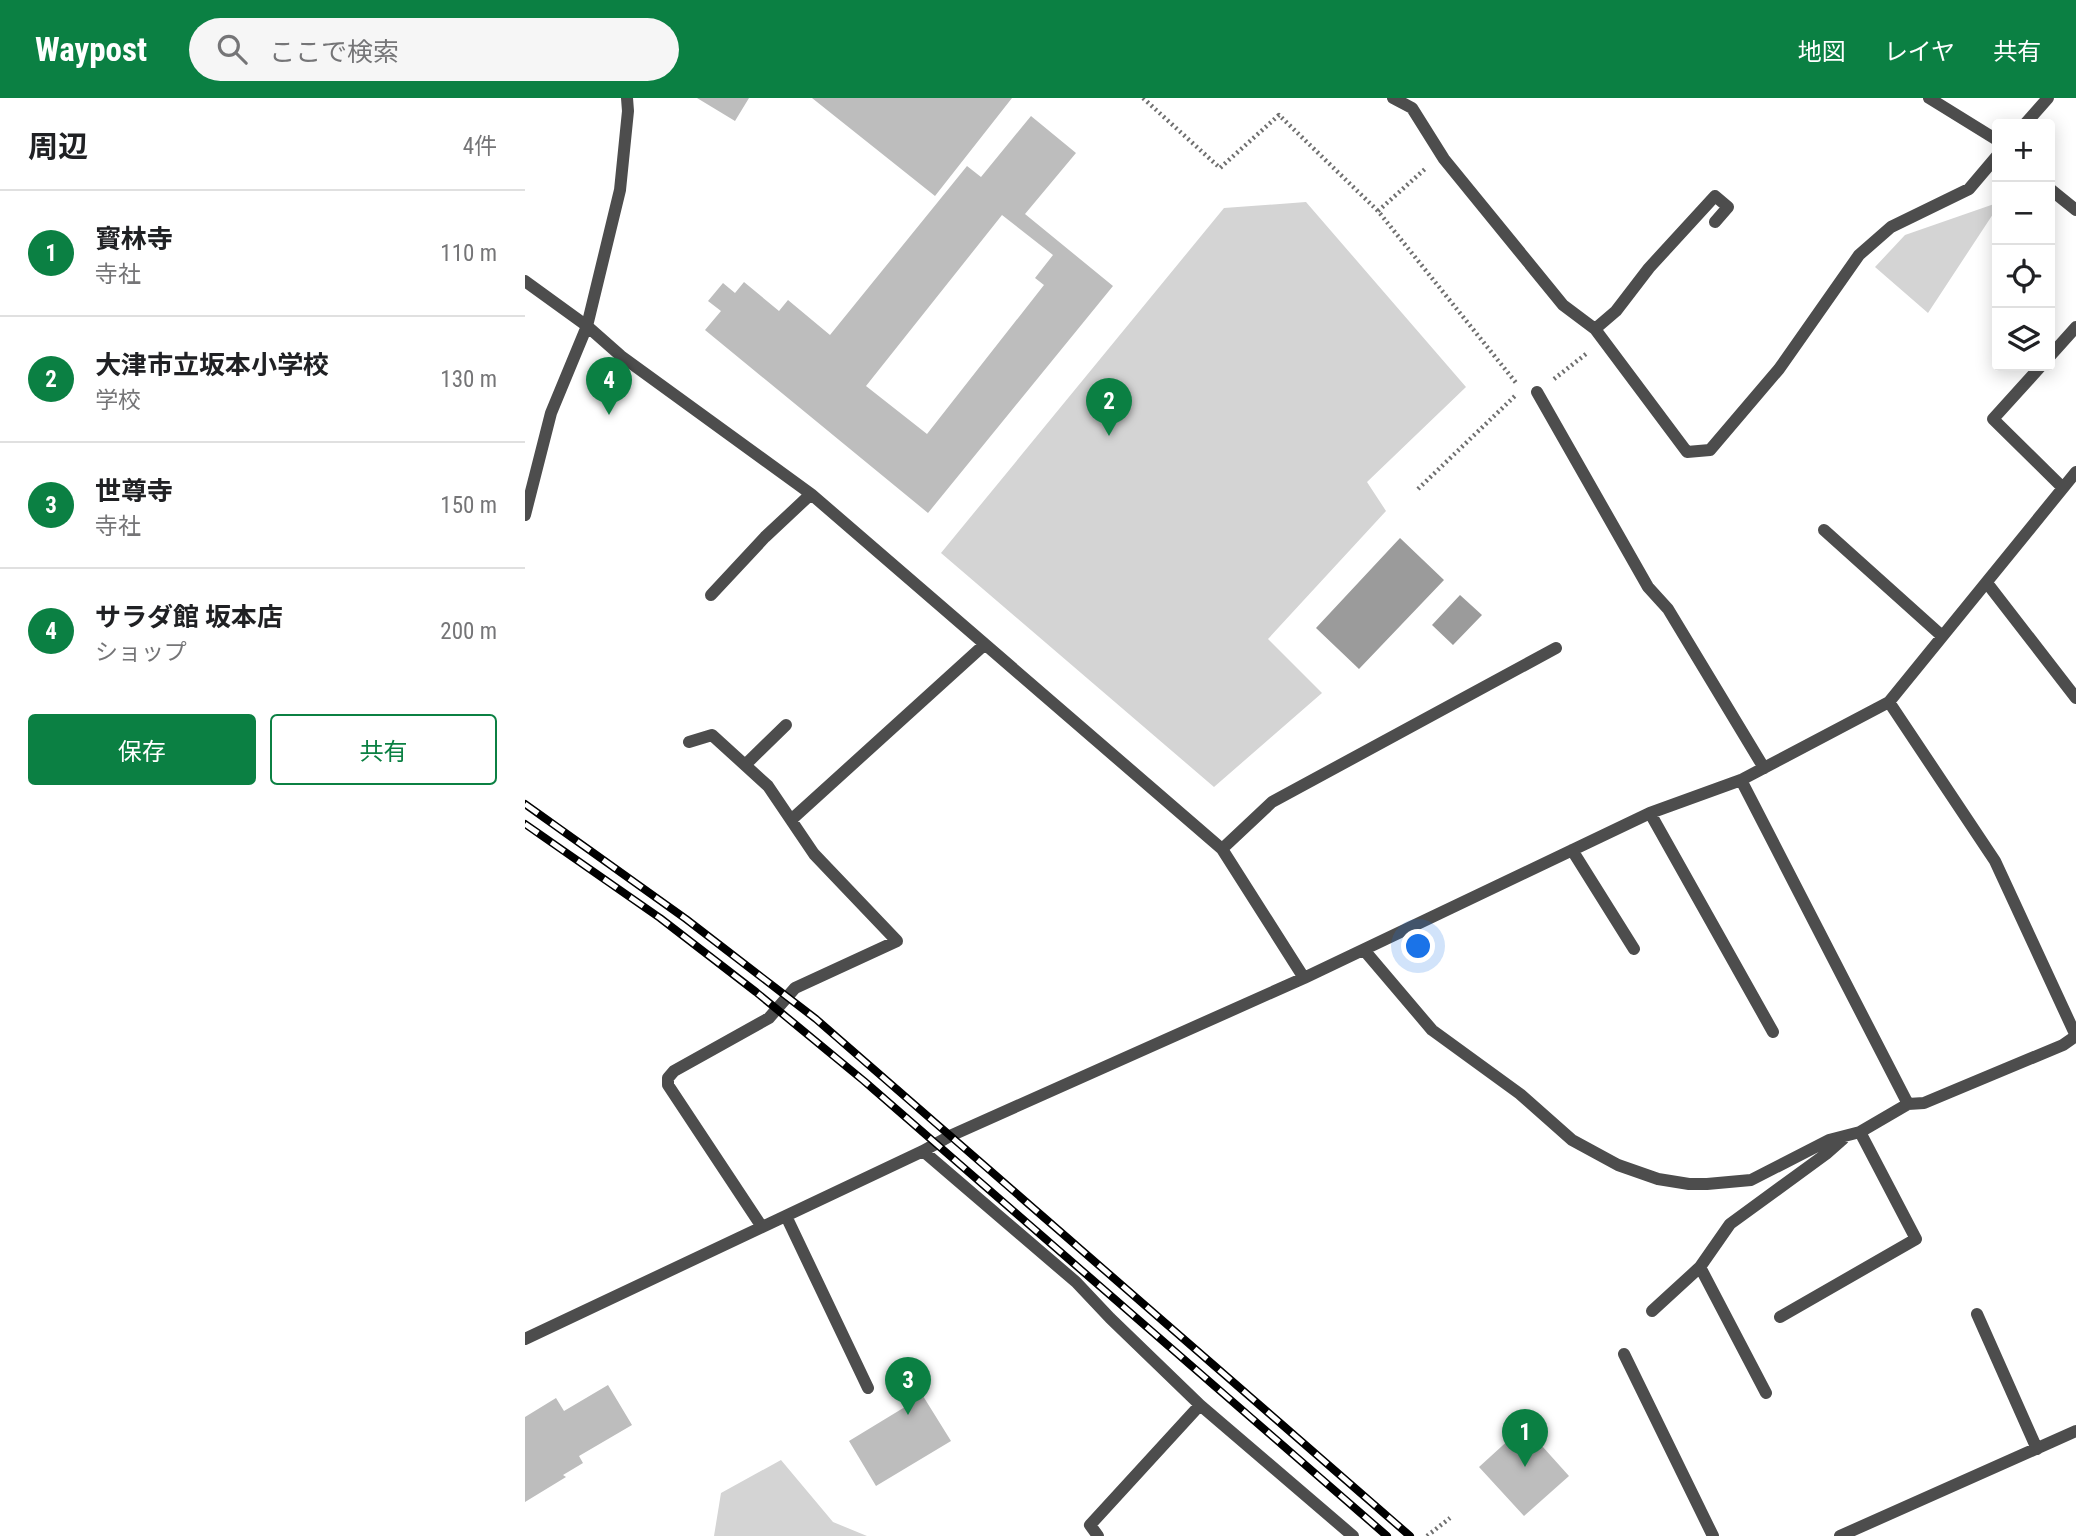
<!DOCTYPE html>
<html lang="ja">
<head>
<meta charset="utf-8">
<style>
  body { margin:0; font-family:"Roboto Condensed","Noto Sans JP",sans-serif; background:#f6f6f6; color:#202124 }
  .controls { position:absolute; right:21px; top:21px; display:grid; overflow:hidden; border-radius:7px; box-shadow:0 4px 18px #0003 }
  .controls button { width:63px; height:63px; display:grid; place-items:center; padding:0; border:0; border-bottom:2px solid #e0e0e0; background:#fff; color:#202124; font:35px sans-serif }
  .you { position:absolute; left:894px; top:849px; width:24px; height:24px; margin:-18px; border:5px solid #fff; border-radius:50%; background:#1a73e8; box-shadow:0 0 0 10px #1a73e833 }
  .badge { display:grid; place-items:center; width:46px; height:46px; border-radius:50%; background:#0b8043; color:#fff; font-size:23px; font-weight:700 }
  .pin { position:absolute; translate:-50% -58px; filter:drop-shadow(0 2px 4px #0008) }
  .pin::after { content:''; position:absolute; top:37px; width:24px; height:21px; background:inherit; clip-path:polygon(0 0,100% 0,50% 100%) }
  .list { margin:0; padding:0; list-style:none }
  h2 { display:flex; justify-content:space-between; align-items:center; height:91px; margin:0; padding:0 28px; font-size:30px }
  h2 small { font-size:23px; font-weight:400; color:#757577 }
  .list li { display:grid; grid-template-columns:46px 1fr auto; gap:21px; align-items:center; box-sizing:border-box; height:126px; padding:0 28px; border-top:2px solid #e0e0e0 }
  .list b { display:block; font-size:26px; white-space:nowrap }
  .list p { margin:0; font-size:23px; white-space:nowrap; color:#757577 }
  .list em { font-size:23px; font-style:normal; color:#757577 }
  .actions { display:flex; gap:14px; padding:21px 28px }
  .actions a { flex:1; padding:16px 0; border:2px solid #0b8043; border-radius:7px; text-align:center; font-size:24px; color:#0b8043 }
  .actions .main { background:#0b8043; color:#fff }
  .icon { flex:none; width:38px; height:38px; fill:none; stroke:currentColor; stroke-width:2; stroke-linecap:round; stroke-linejoin:round }
  .map { position:relative; flex:none; width:1551px; height:1438px; overflow:hidden }
  header { display:flex; align-items:center; gap:42px; box-sizing:border-box; height:98px; padding:0 35px; background:#0b8043; color:#fff }
  header strong { font-size:33px }
  nav { display:flex; gap:38px; margin-inline-start:auto; font-size:24px }
  .search { width:490px; height:63px; background:#f6f6f6; display:flex; align-items:center; gap:18px; box-sizing:border-box; padding:0 24px; border-radius:38px; color:#757577; font-size:26px }
  main { display:flex }
  aside { flex:1; background:#fff }
  .map>svg:first-child { display:block }
  .green { fill:#d4d4d4 }
  .water { fill:#9b9b9b }
  .building { fill:#bdbdbd; fill-rule:evenodd }
  .lines { fill:none; stroke-linecap:round; stroke-linejoin:round }
  .path { stroke:#6f6f6f; stroke-width:4.5; stroke-dasharray:2 3.5; stroke-linecap:butt }
  .minor { stroke:#4d4d4d; stroke-width:12 }
  .rail-casing { stroke:#000; stroke-width:8 }
  .rail { stroke:#fff; stroke-width:5; stroke-dasharray:16; stroke-linecap:butt }
</style>
</head>
<body>
<header>
<strong>Waypost</strong>
<div class="search"><svg class="icon" aria-label="search" viewBox="0 0 24 24"><circle cx="10" cy="10" r="6"/><path d="M15 15l6 6"/></svg>ここで検索</div>
<nav><a>地図</a><a>レイヤ</a><a>共有</a></nav>
</header>
<main>
<aside>
<h2>周辺<small>4件</small></h2>
<ul class="list">
<li><span class="badge">1</span><div><b>寳林寺</b><p>寺社</p></div><em>110 m</em></li>
<li><span class="badge">2</span><div><b>大津市立坂本小学校</b><p>学校</p></div><em>130 m</em></li>
<li><span class="badge">3</span><div><b>世尊寺</b><p>寺社</p></div><em>150 m</em></li>
<li><span class="badge">4</span><div><b>サラダ館 坂本店</b><p>ショップ</p></div><em>200 m</em></li>
</ul>
<div class="actions"><a class="main">保存</a><a>共有</a></div>
</aside>
<div class="map">
<svg width="1551" height="1438" viewBox="0 0 1551 1438">
  <rect width="100%" height="100%" fill="#fff"/>
  <path class="green" d="M781,104L941,289L842,384L861,413L743,541L797,595L689,689L416,455L699,110Z
    M1472,105V110L1403,215L1350,169L1380,137Z
    M256,1362L308,1424L342,1438H189L196,1395Z"/>
  <path class="water" d="M875,440L919,482L834,571L791,530Z
    M935,497L957,517L928,547L907,527Z"/>
  <path class="building" d="M172,0H224L210,23Z
    M287,0H487L410,98Z
    M506,18L551,55L500,116L588,188L403,415L180,232L196,213L183,203L198,185L210,195L219,184L254,213L263,202L305,237L442,68L456,79ZM477,117L528,157L510,180L519,187L402,336L341,288Z
    M83,1287L107,1327L54,1358L58,1365L38,1377L41,1379L0,1404V1319L31,1300L39,1313Z
    M398,1298L426,1343L351,1388L324,1343Z
    M999,1328L1044,1378L999,1418L954,1369Z"/>
  <g class="lines">
    <path class="path" d="M618,0L695,70L754,17L853,113L992,286
      M853,113L900,71
      M1029,281L1061,256
      M893,391L992,296
      M902,1438L925,1420"/>
    <path class="minor" d="M868,0L887,10L919,61L1038,207L1070,231L1162,354L1185,352L1254,271L1334,157L1366,129L1444,91L1472,58
      M1404,0L1472,42
      M1500,26L1523,0
      M1525,91L1551,112
      M0,183L62,228L96,258L286,396L697,751L779,880
      M1070,231L1091,213L1124,170L1190,98L1203,109L1190,124
      M1525,258L1551,229
      M1516,268L1468,321L1537,389
      M1012,294L1123,489L1143,511L1239,670
      M0,417L26,315L62,228L95,92L103,13L102,0
      M1299,432L1417,538
      M1462,485L1551,600
      M186,497L240,439L286,396
      M1364,604L1470,763L1551,938
      M164,644L187,637L243,688L289,756L372,843L270,890L244,920L149,973L143,980V987L237,1129
      M220,667L261,627
      M1216,682L1383,1006
      M1125,715L1248,934
      M266,722L459,547
      M697,751L747,704L1031,550
      M1047,752L1109,851
      M839,852L907,932L995,996L1047,1042L1093,1067L1133,1081L1164,1086H1182L1226,1082L1304,1042L1335,1034L1383,1006L1399,1005L1538,947L1551,938
      M398,1053L551,1184L585,1220L675,1307L828,1438
      M261,1118L343,1290
      M1175,1169L1241,1295
      M1127,1213L1175,1169L1205,1126L1301,1056L1318,1041
      M1452,1216L1512,1351
      M1255,1219L1391,1141L1335,1034
      M0,1241L398,1053L425,1038L779,880L1125,715L1216,682L1364,604L1551,374
      M1099,1256L1188,1438
      M573,1438L565,1427L675,1307
      M1315,1438L1551,1333"/>
    <defs>
      <path id="rail" d="M0,706L161,821L291,921L885,1438
        M0,726L135,820L231,894L339,983L862,1438"/>
    </defs>
    <use href="#rail" class="rail-casing"/>
    <use href="#rail" class="rail"/>
  </g>
</svg>
<div class="controls">
<button>+</button>
<button>−</button>
<button><svg class="icon" aria-label="locate" viewBox="0 0 24 24"><circle cx="12" cy="12" r="6"/><path d="M12 2v4M12 18v4M2 12h4M18 12h4"/></svg></button>
<button><svg class="icon" aria-label="layers" viewBox="0 0 24 24"><path d="M12 4l9 5-9 5-9-5zM3 14l9 5 9-5"/></svg></button>
</div>
<div class="you"></div>
<div class="pin badge" style="left:1000px;top:1369px">1</div>
<div class="pin badge" style="left:584px;top:338px">2</div>
<div class="pin badge" style="left:383px;top:1317px">3</div>
<div class="pin badge" style="left:84px;top:317px">4</div>
</div>
</main>
</body>
</html>
